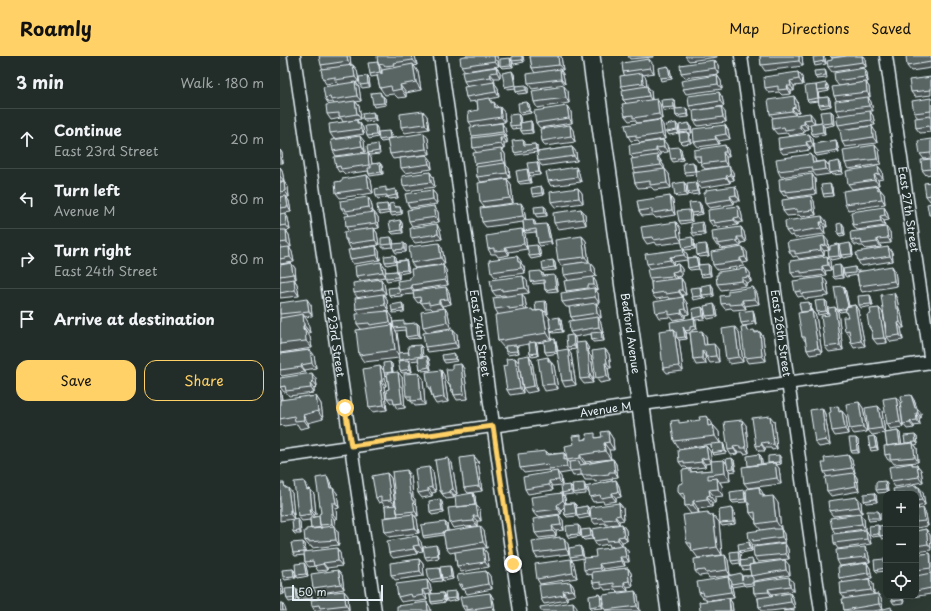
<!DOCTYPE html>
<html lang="en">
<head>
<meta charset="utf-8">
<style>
  body { margin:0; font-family:"Playpen Sans",sans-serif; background:#2a3430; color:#f1f3f6 }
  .controls { position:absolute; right:12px; bottom:12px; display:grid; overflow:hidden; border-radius:8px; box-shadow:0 4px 16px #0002 }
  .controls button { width:36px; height:36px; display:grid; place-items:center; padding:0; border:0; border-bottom:1px solid #3f4845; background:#222c28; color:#f1f3f6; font:20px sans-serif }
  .scale { position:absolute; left:12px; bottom:10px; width:91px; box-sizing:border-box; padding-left:4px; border:2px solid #e8f1f8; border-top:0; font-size:11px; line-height:14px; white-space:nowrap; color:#e8f1f8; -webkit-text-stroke:3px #26332d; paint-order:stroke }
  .stop { position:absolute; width:12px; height:12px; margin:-9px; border:3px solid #ffd166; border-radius:50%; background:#fff }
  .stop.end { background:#ffd166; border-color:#fff; box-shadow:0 1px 4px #0008 }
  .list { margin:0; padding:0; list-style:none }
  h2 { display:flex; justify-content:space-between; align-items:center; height:52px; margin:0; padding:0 16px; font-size:17px }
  h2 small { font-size:13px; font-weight:400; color:#a2a7a8 }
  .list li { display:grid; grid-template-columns:26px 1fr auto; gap:12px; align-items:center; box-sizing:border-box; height:60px; padding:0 16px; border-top:1px solid #3f4845 }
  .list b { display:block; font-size:15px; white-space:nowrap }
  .list p { margin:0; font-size:13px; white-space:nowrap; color:#a2a7a8 }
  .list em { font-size:13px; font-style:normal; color:#a2a7a8 }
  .actions { display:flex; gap:8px; padding:12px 16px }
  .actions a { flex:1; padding:9px 0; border:1px solid #ffd166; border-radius:12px; text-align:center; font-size:14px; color:#ffd166 }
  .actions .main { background:#ffd166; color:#111 }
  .icon { flex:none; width:22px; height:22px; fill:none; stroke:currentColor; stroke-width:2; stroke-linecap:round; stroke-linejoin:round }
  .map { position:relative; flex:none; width:651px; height:555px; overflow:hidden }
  header { display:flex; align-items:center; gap:24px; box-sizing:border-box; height:56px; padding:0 20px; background:#ffd166; color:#111 }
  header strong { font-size:19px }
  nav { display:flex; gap:22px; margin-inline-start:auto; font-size:14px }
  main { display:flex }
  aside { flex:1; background:#222c28 }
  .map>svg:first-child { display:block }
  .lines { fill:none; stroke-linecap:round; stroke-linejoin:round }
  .minor-casing { stroke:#e8f1f8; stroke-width:15 }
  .secondary-casing { stroke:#e8f1f8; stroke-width:20 }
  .minor { stroke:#26332d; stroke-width:12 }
  .secondary { stroke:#26332d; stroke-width:17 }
  .wall { fill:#4d5755; stroke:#e8f1f8 }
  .shaded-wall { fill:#3e4745; stroke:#e8f1f8 }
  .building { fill:#596563; stroke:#e8f1f8 }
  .route { stroke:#ffd166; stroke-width:5 }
  .labels { text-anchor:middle; stroke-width:3; stroke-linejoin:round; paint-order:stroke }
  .street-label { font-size:11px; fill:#e8f1f8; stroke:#26332d }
</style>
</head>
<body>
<header>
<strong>Roamly</strong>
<nav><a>Map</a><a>Directions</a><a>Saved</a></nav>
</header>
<main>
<aside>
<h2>3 min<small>Walk · 180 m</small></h2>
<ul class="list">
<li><svg class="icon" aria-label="ahead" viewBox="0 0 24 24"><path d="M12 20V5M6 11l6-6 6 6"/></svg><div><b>Continue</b><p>East 23rd Street</p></div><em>20 m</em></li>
<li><svg class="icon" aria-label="left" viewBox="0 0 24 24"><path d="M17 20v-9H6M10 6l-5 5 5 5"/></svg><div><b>Turn left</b><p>Avenue M</p></div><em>80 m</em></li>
<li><svg class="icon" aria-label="right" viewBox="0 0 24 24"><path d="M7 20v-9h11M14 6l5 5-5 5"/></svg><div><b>Turn right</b><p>East 24th Street</p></div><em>80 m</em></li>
<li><svg class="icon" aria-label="arrive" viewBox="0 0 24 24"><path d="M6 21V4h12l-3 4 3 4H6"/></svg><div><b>Arrive at destination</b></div></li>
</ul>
<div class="actions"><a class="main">Save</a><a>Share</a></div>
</aside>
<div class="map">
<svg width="651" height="555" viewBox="0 0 651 555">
  <rect width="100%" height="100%" fill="#2e3b35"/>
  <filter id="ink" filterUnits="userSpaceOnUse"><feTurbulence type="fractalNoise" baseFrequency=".025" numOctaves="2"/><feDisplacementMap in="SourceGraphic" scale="8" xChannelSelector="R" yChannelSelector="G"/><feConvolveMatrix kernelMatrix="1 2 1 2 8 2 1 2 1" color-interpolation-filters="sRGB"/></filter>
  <g filter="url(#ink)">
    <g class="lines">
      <defs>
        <g id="minor">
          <path id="s1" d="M14,0L95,555"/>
          <path id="s2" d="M160,0L240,555"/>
          <path id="s3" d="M461,0L541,555"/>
          <path id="s4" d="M606,0L651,307"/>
          <path id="s5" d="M0,401L651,306"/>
        </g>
        <g id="secondary">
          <path id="s6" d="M311,0L390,555"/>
        </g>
      </defs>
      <use href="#minor" class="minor-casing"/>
      <use href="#secondary" class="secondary-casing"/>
      <use href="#minor" class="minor"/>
      <use href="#secondary" class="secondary"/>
    </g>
    <path class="wall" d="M70,0L71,9H73L77,14L79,26H76L79,31L81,45L76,46L79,50L81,63L63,66L61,62L51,64L47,58L54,48L53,46L48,47L45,42L59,29L57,26L46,28L43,23V13L41,9Z
      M135,0L137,9L134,10L138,16L141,34L126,37V41L118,42L114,38L105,39L100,32L97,20L91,21L90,18L98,6Z
      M185,0H217L219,10L185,15L181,10Z
      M232,0H243L244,6L234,8L232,5Z
      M250,0H281L283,14H280L283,18L285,28L252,33L248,27L255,17L252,12Z
      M348,0H373V1L350,3Z
      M405,0H437V1L409,5Z
      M480,0H522L523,10L485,15L481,9Z
      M543,0L545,2L546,8L535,10L534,7Z
      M550,0H566L552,2Z
      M567,0H583L585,3L586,11L552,16L548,11L552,4Z
      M651,0V12L631,15L627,10Z
      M230,2L232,5L233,11L222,12L220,10Z
      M434,4L438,9L439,18L405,22L401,17Z
      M373,8L374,17L363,19L366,22L367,30L371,35L372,43L380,48L382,63L357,67L355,64L349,65L345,60L346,47L343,44L344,34L341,30L345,20L343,16Z
      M216,11L220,16V22H214V27L218,32L219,41L210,43L213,47L224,56L225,66L212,68L225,72L227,81H226L227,83V87H224V93H222L225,98L226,109L229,112L230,122L201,126L197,121V111L195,108L197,97L193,92V82L192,80L193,71L189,66L198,54L197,45L189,46L186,41L187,30L184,25Z
      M584,12L587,17L588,26L559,30L555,25Z
      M390,13L392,23L381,25L380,22Z
      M545,14L546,16L547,22L537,23L535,21Z
      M518,16L522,21L523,29L514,30V35H511V38L502,39L499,36L489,37L485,32Z
      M234,18L236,30L248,32V37L238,38L236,36V32L227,33L225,31Z
      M437,19L441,25L442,33L406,38L403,33Z
      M651,21V39L635,41L631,36Z
      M89,22L90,31L82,32L80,29Z
      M586,26L589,31L590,41H588L591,46L593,55H590L593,60L595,69L561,74L558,69L560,59L556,54L557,45L554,40Z
      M546,27L548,30L549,35L539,37L538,35L539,42L548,41L550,44L551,50L541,52L539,49V45L529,46L527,44L537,31Z
      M288,35L289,47L257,52L254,46Z
      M100,36L102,40L105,42L106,49L94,51L93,48Z
      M514,40L517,45L519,56L515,57L516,59L534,62L535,67L542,66L553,57L554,69L544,71L545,79L534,80L532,78L530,69H527L528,73L524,74V77L509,80L507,77L497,78L493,73V62L490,58Z
      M442,41L444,50L413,55L409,50Z
      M651,42V76L640,77L636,72L638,62L634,57Z
      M395,45L396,53L408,54L409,61L398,62L396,60L395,54L384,55L382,52Z
      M247,46L249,48L251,57L241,59L239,56Z
      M287,50L291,56L292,67L260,72L256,67Z
      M445,56L446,66L418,70L414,65Z
      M238,58L240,61L241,67L251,65L252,68L253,77L243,78L241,75V72L232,73L230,70Z
      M95,59L96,65L85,66L83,63Z
      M147,60L149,73L125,77L121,71Z
      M79,67H80L83,72L84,78L54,83L50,77Z
      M95,69L97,72L98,81L89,83L87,80Z
      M383,69L385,83L360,87L358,84L351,85L348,80Z
      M445,69L448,74L450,83L439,85V88L418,91L414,86Z
      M398,70L399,77H400V75L411,70L412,77H409L410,78L411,87L402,88L400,86L399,77L389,79L387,76Z
      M293,74L295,86L265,90L262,85Z
      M109,75L111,78L112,82H148L150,98L113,103L110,98L108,85L101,86L99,84Z
      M595,75L597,87L565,91L562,86Z
      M529,78L533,83L534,88L556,84L557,87L559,96L537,100L535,98L534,91H530V94L503,98L499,93Z
      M651,83V102L644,103L640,98Z
      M243,84L245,86V89L255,88L257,90V96L292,91L296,96L297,105L262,110L258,105L257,96L236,99L234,97Z
      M383,84L387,89L388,96L380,97V100H378L384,110V113L389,118L391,132L374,134L371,131L358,132L355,127L356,117L353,113V102L350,99Z
      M84,85L85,96L56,100L53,95Z
      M99,91L100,98L90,99L88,97Z
      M399,91L401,93L403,104L393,106L391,103Z
      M0,94L2,97L3,107H0Z
      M448,94L449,101H446L447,110L425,113L421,108V105L418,106L414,100Z
      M599,94L601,108L568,113L565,107Z
      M147,99L151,104L152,113L125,117L121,112Z
      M91,102L92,108L100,107L102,110L103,118L90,120L89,118L88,115L65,118L62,115L59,116L56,111Z
      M535,103L536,106L545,105L549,110L550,118L536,120L533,116L501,121L498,115Z
      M651,103V118L646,119L642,114Z
      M413,106L415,109L416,115L453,116L454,124L450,125V127L421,132L417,127L416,118L406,119L404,116Z
      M259,108L260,119L251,120L249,118L251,127L240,128L238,126L247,113L249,115Z
      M561,108L563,118L552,119L550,117Z
      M598,110L602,115L603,123L598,124L599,129L572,133L568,128Z
      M0,111L2,114L4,125H0Z
      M150,116L153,121L155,131L127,135L123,130Z
      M299,117L301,126L271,130L268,125Z
      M87,119L91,124L93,137L60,142L56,137L62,125Z
      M227,123L231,128L233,147L204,151L200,146Z
      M535,123L536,138L509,142L507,139L504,140L500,135Z
      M0,126H4L8,131L9,141H6L9,145L11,156L5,157L8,162L10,174L6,175L9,179L11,191H9L12,196L14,206L0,208Z
      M404,126L406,129L407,140L397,141L395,139Z
      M415,126L417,129L419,138L410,139L408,137Z
      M651,126V145H650L646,140Z
      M597,130L604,138L605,148L568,154L565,148Z
      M552,131L553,140L544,141L543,138Z
      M298,132L302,137L303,147L275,151L271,146Z
      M263,133L264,139L254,141L252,138Z
      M107,134L117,136L118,142L109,143L108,141L98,143L96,140Z
      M152,134L156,139L157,148L130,152L127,147Z
      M458,135L460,145H454V148L429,152L425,147Z
      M390,140L393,145L395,159L376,162L373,159L362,160L359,155Z
      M534,145L536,159L521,161L519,159L507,160L503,155Z
      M91,146L93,156L98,161L99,172L94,173L97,177L99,189L71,193L65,183L69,176L66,171L69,160L68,157H65L61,152Z
      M107,148L109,151L110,157L100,159L98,156Z
      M421,149L423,158L412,160L411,158L412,166L401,168L399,165L409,154L410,156Z
      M116,150V151H120L122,153V158L112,160L110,157Z
      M154,150L158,156L159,166L132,170L129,165Z
      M604,151L607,156L609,164L604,165L605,170L577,174L573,169Z
      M244,152L246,164L255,166L256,169L268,170L272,188L260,190L258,187L256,176L246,177L244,175L243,166L206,171L202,166Z
      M266,152L267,160L257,161L255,158Z
      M301,153L305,158L306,169L278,173L274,167Z
      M461,155L463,166L458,167V169L438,172L436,169L433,170L429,165Z
      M120,164L122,167L123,177L113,178L111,176Z
      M546,165L547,171H544L545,178L515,182L513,179L510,180L506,175Z
      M396,166L400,172L401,183L414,184L415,193L405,194L403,192L402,186L377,189L375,186L367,188L363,182Z
      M422,166L424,169L425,179L414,180L412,177Z
      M564,170L565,179L560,180L558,178Z
      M461,171L464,176L466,186L461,187V190L441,193L439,189L437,190L433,184Z
      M160,174L162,183L135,187L131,182Z
      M610,176L611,187L600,188L601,191L586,193L583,190H579L578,189H575L571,184Z
      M245,178L247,193L229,196V199L218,201L216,198H211L208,193Z
      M302,180L306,185L309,206H305L306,207H311L315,212L316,220L313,221L316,226L318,234H315L318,237L319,247H316L320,252L321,262H318L321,267L323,277H322L323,278L324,285L313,286L312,284L311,278L294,281L290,276L294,265L291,261L289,251H286L282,246L287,236L286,235L288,224L284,219L304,206L281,210L278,204Z
      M113,184L114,191L103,192L101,189Z
      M548,185L549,194L544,195V199L519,203L517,200L513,201L509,195Z
      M558,188L559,191L572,190L573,200L563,202L561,199V202L551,204L549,201L550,194Z
      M126,189V196L116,197L114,194Z
      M257,189L259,191L261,201L251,203L249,200Z
      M427,190L429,200L419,201L417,199Z
      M608,191L612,196L613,205L581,210L578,205Z
      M162,192L165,208L135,212L131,207Z
      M403,193L407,198L408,202L418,203L419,209L430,210L431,220L422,221L420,219L419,213L410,214L408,212L407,204L393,206L394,209L398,208L402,213V219H400L401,220L396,221V222H401L404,227L406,239H402L403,242L389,243L388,241L376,243L372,238L371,226L369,222L370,212L367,208Z
      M99,195L100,204L73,208L70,203Z
      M467,196L468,206L463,207L464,210L437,214L433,209Z
      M116,201V205L126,204L127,207L129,216L119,218V223L107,225L105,221L80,225L76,220L101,206L105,211L106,216L117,215L116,207L107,209L105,206Z
      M273,204L275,207L276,214L264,215L263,213Z
      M241,205V207L244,211L245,217L215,221L211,216Z
      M550,205L551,214L545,215L546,219L525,222L524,220L514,221L511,216Z
      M11,207L15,212L16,223H14L17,228L19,240L0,242V209Z
      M575,211L576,214L577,215H615L617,230L582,236L579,230L577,219L566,221L564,218Z
      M466,212L470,217L471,226L466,227V230L441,234L437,228L438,219Z
      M562,212L563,222L555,223L553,221Z
      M166,214L168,229L134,234V235L169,236L171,248L162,250L163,252L168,257L171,272L147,276L143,271L163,252L153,254L151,252H145L141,246L138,247L134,242V238L122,239L121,238L122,240L111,241L109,239L118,231L130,223Z
      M263,217L264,220L276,221L278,235L267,236L265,234L264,227L253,228L251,226Z
      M247,225L249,237L242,238L245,243L247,254L254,255H256L265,245L267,247L268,258H266L269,261L272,284L275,283L276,286L278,295L291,298L296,329L285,331L282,325L278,297L267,299L265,296L264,286L256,287L257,289L258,300L252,301L250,298L249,288L237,290L239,297L228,299L226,296L225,292H224L218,285V258L215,253L226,240L224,239L216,240L212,235Z
      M547,226L549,240L525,243L523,240L518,241L515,236Z
      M104,228L106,238H103L107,243L108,254L105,255L112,260L113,271L117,277L120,297H129L140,289L142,291L143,301L147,300L149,303L151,314L142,315L140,313L139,304L129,305L130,306L132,316L122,317L120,315V305L119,302L84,306L79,299L81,273L77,268L80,258L76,253L78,242L74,237Z
      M563,230L565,232L569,250L575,249L578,254L585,290L574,292L571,287L570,280H569L565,275L568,261L566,255L560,256L558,254Z
      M433,231L434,240L424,242L422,239L423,242L413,244L412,241L421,233Z
      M477,237L479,248L465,250L466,253L453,254L451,252L445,253L441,248Z
      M614,237L617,243L619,253L621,257L624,272H621L623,284L611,286L607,281Z
      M590,239L591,241L593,250L581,252L579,249Z
      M545,244L547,246L548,257L538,259L537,256Z
      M529,246L531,248L532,255L536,260L542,297L530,299L527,294L526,286L522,281L521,256Z
      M0,247L31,249L32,260L24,261L28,266L30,277H28V279L30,281L32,292L0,297Z
      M407,247L409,258L405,259V262L393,264L391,261L379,262L376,257Z
      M124,250V256L113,257L112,255Z
      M422,251L424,254L425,263L415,264L417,273L412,274V276L426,280L427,289L438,293L439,306L430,307L426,300H425L426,308L416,309L413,303L410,277H407L406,276L407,283L399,284L403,315L387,317L383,312L391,274L413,262Z
      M436,251L438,261L428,263L426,260Z
      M555,251L558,256L563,294L549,296L545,291L549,259Z
      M599,252L603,257L607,287L597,288L593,283L592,276L589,271L591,258Z
      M473,254L474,257L476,268L463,270L461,267Z
      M281,264L283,276L273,277L271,275Z
      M126,267V268L137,267L139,269L140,282L128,283L126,281L125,274L116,275L114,272Z
      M173,273L177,278L178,292L148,296L145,291Z
      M469,275L476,276H480L483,281L486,305L468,307L465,302Z
      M459,276L463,306L450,308L446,303Z
      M293,279L295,282L296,293L289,294L287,291Z
      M308,291L309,298L311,300L314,323H312L313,327L304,328L300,323Z
      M325,293L329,298L331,312H328L330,325L320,327L316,322Z
      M30,294L34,299L36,312L25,314V316L2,320L0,318V298Z
      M249,299L252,305L257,335L247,337L243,332Z
      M176,300L177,305L165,307L163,304Z
      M235,302L239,307L243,337L230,339L227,334V309Z
      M270,305L274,310L278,333L265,335L262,329Z
      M110,306L112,308L113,316L122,321L125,352L117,353L114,347H111L107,342L109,333L107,319L106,320L104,317Z
      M181,308L184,313L188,343L177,344L174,339V338L171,334V332L168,328L172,313Z
      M100,310L104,315L106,330L104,331L107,354L92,356L89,351Z
      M164,319L168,346L156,348L153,343L151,337L148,331Z
      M143,322L145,349L135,350L131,345H130L126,340Z
      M36,323L37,330L34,333V337L9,340L6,336H4L0,331Z
      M0,334L1,336L2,344L36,340L41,348L43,363L28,367L29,371L20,373L17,368L4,370L3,369L0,370Z
      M634,344L637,352L641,357V362H639L640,369L634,370V372L627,373L623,368Z
      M579,346L583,352L587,376L574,378L570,373Z
      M620,346L623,371L610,373L607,368Z
      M598,350L602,355L605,377L618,375L620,377L621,388L626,387L635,379L637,381L638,388L635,389L637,392L638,406L614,408L611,404H608L605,399L607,390L605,377L592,379L588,374Z
      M542,352L545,358L550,389L539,391L535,386Z
      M561,355L566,360L568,378L555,380L552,375Z
      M494,365L497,393L492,394L491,392H485V395H479L476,390Z
      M401,367H432V369H433L439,376L440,387L444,389L446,397L434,399L432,397L431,388L399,393L394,385Z
      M466,369L469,397L464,398L463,396H457V398L451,399L448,394Z
      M328,375L333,383L334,394H329L331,403L305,406V408L333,403L336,408L338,421L332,422L333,423L315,426L314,424H305L302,419L293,420L291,416L279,418L281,421L282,429L272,430L273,434L248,438L245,433L271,416L269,414L244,417L240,412L266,395L269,398L284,397L287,401L294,388L304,383L322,381Z
      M576,382L578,384L579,397H572L571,395Z
      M596,382L598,394L591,395L590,392Z
      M426,390L430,395L431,407L444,404L447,409L452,402L454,404L456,415L450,416L449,414L450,425L440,426L442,430L443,440L435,441V447H432V451L418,453L419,457L411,458L405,450V444L398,436L403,427L410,413L412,416L432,414V407L425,408V411L408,413L406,411H403L399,406Z
      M568,399L572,404L575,417H574L577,422L579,435L551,440L547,435V421L544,416L545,407Z
      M194,400L198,405L202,435L188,437L184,432Z
      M481,400L482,409L489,408L488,407L501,402V408L496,409L499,412L501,428L468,432L464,427L469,410Z
      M172,407L177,438L174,439V442L166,443L160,435Z
      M632,407L633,409H637L641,414L643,426L615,431L611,425Z
      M153,416L156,436L152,437V440L142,442L138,437Z
      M107,417L111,422L115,449H116L131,419L133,441L135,443V447L137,449L138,460H135L137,463L139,477L109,481L105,476L106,461L105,451L102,446L99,447L96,442Z
      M47,420L50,426L52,432L57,437L59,452L56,453L57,463H54L56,473L58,476L59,489L32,492L31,490H29L25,485L26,475L31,473L30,464L22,465L18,460L28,430L29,434L30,433L34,438L36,458L34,459V461L39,460L41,457Z
      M336,424L339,430L341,441L336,442V445L324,447L323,445L313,446L310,441L309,437L306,433V438L295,439L293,437L304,427L306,431Z
      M0,427L7,432L12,437L14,459H13L14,463L0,465Z
      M607,428L608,436L598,437L596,434Z
      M290,429L292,431L293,438L284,439L285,442L286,447H294L296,449L297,452L307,450L309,453L310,461L299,463L297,460L287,461L285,459L284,451L281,454V458L257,461L253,456L281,437Z
      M636,429L643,436L645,449L636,451Z
      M464,434L466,437V446L453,447L451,445Z
      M484,439L485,441L498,447L501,473L504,478L505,486L477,490L476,489H473L469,484L481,474L476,468V464H475L470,457L469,449L467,447Z
      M596,439L597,446L586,447L584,445Z
      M195,440L196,449L200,454L201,465H197V470L186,471L185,470L173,472L170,467L176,451Z
      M162,446L164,457L152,459L150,456Z
      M581,446L582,457L553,460L549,455Z
      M339,447L343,452L344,464L339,465V468L326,469L325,467L315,468L311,463Z
      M638,451L639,453L646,458L648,470L636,472V452Z
      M452,452L454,455L455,468L442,470L440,467Z
      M598,455L600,457V464L589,465L588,462Z
      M428,456L430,459H433L439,466L442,499L418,502L407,487Z
      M584,463L585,473L555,477L552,472Z
      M283,464L284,474L276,475V480L259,482L255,477Z
      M20,466L21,478H15L13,476Z
      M167,468L168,475H204L207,492H203L207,497L209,511L181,516L177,510L175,496L170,497L166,492L164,479L144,482L143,480Z
      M342,468L346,474L347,485L342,486V489L330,491L329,488L317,490L314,485Z
      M298,469L300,471L301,480L289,482L287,479Z
      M606,469V482L602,483L600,480L592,481L590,479L599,472Z
      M646,473L650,479L651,494L636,496V475Z
      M586,474L589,479L591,488L558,493L554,487Z
      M312,475L313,483L304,484L302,482Z
      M281,483L288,488L289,498L257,502L254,497Z
      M141,486L143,495L137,496V498L113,502L109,497Z
      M25,488L26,496L60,497L62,510L47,512V514L38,515L35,510L29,511L25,506L24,499L15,500L13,497Z
      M471,489L472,495L461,497L459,495Z
      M158,492L159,502L147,504L145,501Z
      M302,493L304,502L292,504L290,501Z
      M508,493L509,503L478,506L474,501Z
      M348,495L349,506H344L345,510L323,513V515L348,512L351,517L353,530L347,531L348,535L338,536L335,533L325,534L323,531L316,532L313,527L312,518L308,519L304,514Z
      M588,496L590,506L560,510L557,504Z
      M650,497L651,499V538L632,541V540H636V499Z
      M460,498L461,505L474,506V508L509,509L510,519L474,525V526H513L514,535L492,538V540L510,537L513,542L515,552L490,555H482L479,551L478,543L474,537L473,529L465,530L464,529L452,531L454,541L431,544L449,542L452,547L453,555H420L427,545L425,542H423L419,537L449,522L448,520L429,522L427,519L419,520L415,515L448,504L450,519L463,520H471L470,513L463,514L461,511L460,507L453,508L451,505Z
      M139,503L143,508L144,520L115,524L111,519Z
      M291,503L294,508L297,522L260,528L257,523Z
      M605,505L606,515L597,516L595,514Z
      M587,507L590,512L592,522L576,525L589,523L593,528L594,538H598L601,543L603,553L613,554V555H600V554L593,555H565L564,554L565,543L561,538L563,526L559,522Z
      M26,510L28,520L18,522L16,519Z
      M159,512L161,514L171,512L173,523L164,525L162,523V525L151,526L149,524Z
      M13,513L15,516L16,522L5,524L3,521Z
      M58,514L62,519L64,533L37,538L33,532Z
      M206,515L210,520L212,533L187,538L184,533L182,534L179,529Z
      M0,523L2,526L4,538L0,539Z
      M147,524L150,529L152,538L163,537L164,539L166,546L152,548L151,546L150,538L146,539L147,544L135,546L134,544L121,546L118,541Z
      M290,526L294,531L295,539L287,541V544L264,548L261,543Z
      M16,532L17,534L19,544L9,546L7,543Z
      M31,535L32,542L21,543L20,541Z
      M64,535L68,540L69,554L60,555H42L41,554L35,555L32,550L38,543Z
      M355,535L358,540L360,555H326L325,554Z
      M177,537L178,544L168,546L166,543Z
      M210,537L213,542L215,555H185L182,550Z
      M320,538L322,541L323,552L312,553L310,551Z
      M623,540L624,547L614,548L612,545Z"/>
    <path class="shaded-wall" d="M67,0H70L71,10L68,5Z
      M132,0H135L137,9L133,4Z
      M214,0H217V1L219,10L215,5Z
      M242,0H243L244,6L242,4Z
      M278,0H281L283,14L279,9Z
      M519,0H522L523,10L519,5Z
      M543,0L545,2L546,8L544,5Z
      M582,0H583L585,3L586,11L583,6Z
      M230,2L232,5L233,11L231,9Z
      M369,3L373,8L374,17L370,12Z
      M434,4L438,9L439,18L435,12Z
      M133,8L138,16L141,34L136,26Z
      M73,9L77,14L79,26L75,21Z
      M99,9L101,12L102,19L100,16Z
      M388,10L390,13L392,23L390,21Z
      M216,11L220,16V22L217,16Z
      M584,12L587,17L588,26L585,21Z
      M280,13L283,18L285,28L281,23Z
      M232,15L234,18L236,32L235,29Z
      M518,16L522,21L523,29L519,23Z
      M210,17L214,22L215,27L211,21Z
      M362,17L366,22L367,33L363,27Z
      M437,19L441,25L442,33L438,28Z
      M87,20L89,22L90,31L88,28Z
      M510,25L514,30V35L511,30Z
      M75,26L79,31L81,45L77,40Z
      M214,26L218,32L219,41L216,36Z
      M586,26L589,31L590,41L587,36Z
      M546,27L548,30L549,35L547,33Z
      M120,29L126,37V41L121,33Z
      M246,29L248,32V37L246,34Z
      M536,29L538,32L539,45L538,42Z
      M284,30L288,35L289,47L286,42Z
      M367,30L371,35L372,46L369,40Z
      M507,30L511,35V38L508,33Z
      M439,36L442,41L444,50L440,45Z
      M103,40L105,42L106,49L104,47Z
      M514,40L517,45L519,56L515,51Z
      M548,41L550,44L551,50L549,48Z
      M588,41L591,46L593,55L589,50Z
      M377,43L380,48L382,63L379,58Z
      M393,43L395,45L396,54L394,51Z
      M75,45L79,50L81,63L77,58Z
      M214,46L218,52H215Z
      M247,46L249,48L251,57L249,55Z
      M287,50L291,56L292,67L289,62Z
      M220,51L224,56L225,66L221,61Z
      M441,51L445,56L446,66L443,61Z
      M406,52L408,54L409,61L407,58Z
      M512,52L515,57L516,60L512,55Z
      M143,55L147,60L149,73L145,68Z
      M551,55L553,57L554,69L552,67Z
      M590,55L593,60L595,69L591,64Z
      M93,56L95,59L96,65L94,62Z
      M530,57L534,62L535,68L531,63Z
      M238,58L240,61L242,72L240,69Z
      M77,64L80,69V67L83,72L84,78L77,67Z
      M380,64L383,69L385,83L382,78Z
      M524,64L527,69L528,73L524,68Z
      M251,65L252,68L253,77L251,74Z
      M222,67L225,72L227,81L223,76Z
      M396,67L398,70L399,77L397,74Z
      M409,67L411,70L412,77L410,74Z
      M542,68L544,71L545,79L543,76Z
      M95,69L97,72L98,81L96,79Z
      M290,69L293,74L295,86L291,80Z
      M445,69L448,74L450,83L446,78Z
      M520,69L524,74V77L520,72Z
      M592,70L595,75L597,87L593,81Z
      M109,75L111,78L112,85L110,82Z
      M408,76L410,78L411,87L409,84Z
      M144,77L148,82L150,98L146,93Z
      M223,78L227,83V87L224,82Z
      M529,78L533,83L534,91L531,85Z
      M80,80L84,85L85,96L82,90Z
      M435,80L439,85V88L436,83Z
      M220,82L224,87V93L221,88Z
      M383,84L387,89L388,96L384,91Z
      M556,84L557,87L559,96L557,94Z
      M526,86L530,91V94L527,89Z
      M255,88L257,90V96L256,93Z
      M445,89L448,94L449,101L446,96Z
      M595,89L599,94L601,108L597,103Z
      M292,91L296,96L297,105L294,100Z
      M399,91L401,93L403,104L401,102Z
      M376,92L380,97V100L376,95Z
      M221,93L225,98L226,109L229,112L230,122L227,117L225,107L223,104Z
      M0,94L2,97L3,107L0,102Z
      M443,96L446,101L447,110L444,105Z
      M88,97L91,102L93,114L89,109Z
      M531,98L535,103L536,112L533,107Z
      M147,99L151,104L152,113L149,108Z
      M377,99L384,110L385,114L378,105Z
      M545,105L549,110L550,118L546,113Z
      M559,105L561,108L563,118L561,115Z
      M257,106L259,108L260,119L259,116Z
      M413,106L415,109L416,118L415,115Z
      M100,107L102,110L103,118L101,116Z
      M449,110L453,116L454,124L451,119Z
      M598,110L602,115L603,123L599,118Z
      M0,111L2,114L4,125L0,120Z
      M296,111L299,117L301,126L297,121Z
      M247,113L249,116L251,127L249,124Z
      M385,113L389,118L391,132L387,127Z
      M150,116L153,121L155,131L151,126Z
      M532,118L535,123L536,138L533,133Z
      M87,119L91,124L93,137L89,132Z
      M594,119L598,124L599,129L595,124Z
      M446,120L450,125V127L447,122Z
      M227,123L231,128L233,147L230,142Z
      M4,126L8,131L9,141L5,135Z
      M404,126L406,129L407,140L405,137Z
      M415,126L417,129L419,138L417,135Z
      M550,128L552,131L553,140L552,137Z
      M261,130L263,133L264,139L262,137Z
      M455,130L458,135L460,145L456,139Z
      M597,130L604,138L605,148L602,143L598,134Z
      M298,132L302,137L303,147L299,142Z
      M115,133L117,136L118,142L116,139Z
      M152,134L156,139L157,148L153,143Z
      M6,140L9,145L11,156L8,151Z
      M390,140L393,145L395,159L392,154Z
      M450,140L454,145V148L451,143Z
      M531,140L534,145L536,159L533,154Z
      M88,141L91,146L93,156L89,151Z
      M419,146L421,149L423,158L421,156Z
      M241,147L244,152L246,165L243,160Z
      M107,148L109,151L110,157L108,155Z
      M154,150L158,156L159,166L156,161Z
      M264,150L266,152L267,160L265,157Z
      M458,150L461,155L463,166L459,161Z
      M120,151L122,153V158L121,156Z
      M604,151L607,156L609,164L605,159Z
      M301,153L305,158L306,169L303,163Z
      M409,154L411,156L412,166L410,164Z
      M94,156L98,161L99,172L96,167Z
      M5,157L8,162L10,174L6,169Z
      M542,160L546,165L547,171L543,166Z
      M600,160L604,165L605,170L601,165Z
      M454,162L458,167V169L454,164Z
      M253,163L255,166L256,172L254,169Z
      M120,164L122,167L123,177L121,174Z
      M396,166L400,172L402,186L398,180Z
      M422,166L424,169L425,179L423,176Z
      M540,166L544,171L545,178L541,172Z
      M562,167L564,170L565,179L563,177Z
      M157,168L160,174L162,183L158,178Z
      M266,168L268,170L272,188L270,185Z
      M461,171L464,176L466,186L462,181Z
      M606,171L610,176L611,187L608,182Z
      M94,172L97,177L99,189L95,184Z
      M242,173L245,178L247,193L244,188Z
      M6,174L9,179L11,191L7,186Z
      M302,180L306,185L309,206L305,201Z
      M544,180L548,185L549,194L546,189Z
      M111,181L113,184L114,191L112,188Z
      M412,181L414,184L415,193L413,190Z
      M457,181L461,187V190L457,185Z
      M597,183L600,188L601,191L597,186Z
      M124,187L126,189V196L124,193Z
      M159,187L162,192L165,208L161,202Z
      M570,187L572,190L573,200L572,198Z
      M426,188L427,190L429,200L427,197Z
      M558,188L560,191L561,202L559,200Z
      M257,189L259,191L261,201L259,199Z
      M96,190L99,195L100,204L97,199Z
      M540,190L544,195V199L541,194Z
      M9,191L12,196L14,206L10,201Z
      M225,191L229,196V199L226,194Z
      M463,191L467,196L468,206L465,201Z
      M608,191L612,196L613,205L610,200Z
      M403,193L407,198L408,204L404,199Z
      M114,199L116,201L117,207L115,205Z
      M237,200L241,205V207L244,211L245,217L238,206Z
      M547,200L550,205L551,214L548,209Z
      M390,201L393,206L394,210L390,204Z
      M416,201L418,203L419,213L418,210Z
      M460,202L463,207L464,210L460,205Z
      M126,204L127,207L129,216L127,214Z
      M273,204L275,207L276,214L274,211Z
      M101,206L105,211L106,221L103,216Z
      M11,207L15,212L16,223L13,218Z
      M311,207L315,212L316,220L312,215Z
      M398,208L402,213V219L399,214Z
      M428,208L430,210L431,220L429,217Z
      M163,209L166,214L168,229L165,224Z
      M560,209L562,212L563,222L561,219Z
      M542,210L545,215L546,219L542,214Z
      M612,210L615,215L617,230L614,225Z
      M466,212L470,217L471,226L468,221Z
      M117,215L119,218V223L118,221Z
      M392,216L396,221V225L393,220Z
      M274,219L276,221L278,235L276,232Z
      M243,220L247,225L249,237L245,232Z
      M313,221L316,226L318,234L314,229Z
      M543,221L547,226L549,240L545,235Z
      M401,222L404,227L406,239L402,234Z
      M462,222L466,227V230L462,225Z
      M14,223L17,228L19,240L15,234Z
      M101,223L104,228L106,238L102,233Z
      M431,228L433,231L434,240L432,238Z
      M131,229L134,234L135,238L131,232Z
      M563,230L565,232L570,255L568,252Z
      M166,231L169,236L171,248L168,243Z
      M420,231L422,233L423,242L421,240Z
      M473,231L477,237L479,248L475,243Z
      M314,232L318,237L319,247L315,241Z
      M399,234L402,239L403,242L399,236Z
      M614,237L617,243L619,253L621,257L624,272L620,266L616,252Z
      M103,238L107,243L108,254L105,249Z
      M242,238L245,243L247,256L243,251Z
      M590,239L591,241L593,250L591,248Z
      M403,241L407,247L409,258L405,253Z
      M27,243L31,249L32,260L29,255Z
      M159,244L163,252L159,247Z
      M462,244L465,250L466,253L462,248Z
      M545,244L547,246L548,257L546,255Z
      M265,245L267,247L268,258L266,255Z
      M529,246L531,248L532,258L531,256Z
      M122,247L124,250V256L123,253Z
      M316,247L320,252L321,262L317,257Z
      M434,248L436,251L438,261L436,259Z
      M575,249L578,254L585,290L581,285Z
      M422,251L424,254L425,263L423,260Z
      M555,251L558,256L563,294L560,289Z
      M165,252L168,257L171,272L167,266Z
      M599,252L603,257L607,287L604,282Z
      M263,254L269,261L272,285L267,277Z
      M401,254L405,259V262L402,257Z
      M473,254L474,257L476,268L474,265Z
      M108,255L112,260L113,271L110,266Z
      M532,255L536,260L542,297L538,292Z
      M23,258L28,266L30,277L24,269Z
      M279,261L281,264L283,276L281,273Z
      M318,261L321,267L323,277L319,271Z
      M414,262L416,265L417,273L415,270Z
      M137,267L139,269L140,282L138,279Z
      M618,267L621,272L623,284L620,279Z
      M112,269L117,277L120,301L115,294Z
      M23,270L30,281L32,292L26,285Z
      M403,270L405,273L407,283L405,281Z
      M455,271L459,276L463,306L459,301Z
      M173,273L177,278L178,292L175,287Z
      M394,273L398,278L397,282L399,284L403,315L399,310Z
      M422,275L426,280L427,294L424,289Z
      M321,276L323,278L324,285L322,282Z
      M480,276L483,281L486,305L482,300Z
      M293,279L295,282L296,293L294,290Z
      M275,283L276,286L278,297L276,295Z
      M255,286L257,289L258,300L257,297Z
      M305,286L308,291L309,298L311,300L314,323L310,318Z
      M434,288L438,293L439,306L436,300Z
      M140,289L142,291L143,303L141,300Z
      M236,289L238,291L239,297L237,295Z
      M288,293L291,298L296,329L292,324Z
      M325,293L329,298L331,312L327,307Z
      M30,294L34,299L36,312L32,307Z
      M422,295L425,300L426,308L422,302Z
      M174,297L176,300L177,305L175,303Z
      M249,299L252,305L257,335L254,330Z
      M147,300L149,303L151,314L149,311Z
      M268,301L274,310L278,333L274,328Z
      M235,302L239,307L243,337L240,332Z
      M128,304L130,306L132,316L130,313Z
      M110,306L112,308L113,318L112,316Z
      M325,307L328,312L330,325L327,320Z
      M181,308L184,313L188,343L184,338Z
      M21,309L25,314V316L22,311Z
      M100,310L104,315L106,330L102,325Z
      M161,314L164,319L168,346L164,341Z
      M118,316L122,321L125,352L122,347Z
      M32,317L36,323L37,330L33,325Z
      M139,317L143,322L145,349L141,344Z
      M309,318L312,323L313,327L309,322Z
      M100,325L104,331L107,354L104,349Z
      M30,328L34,333V337L31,332Z
      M0,334L1,336L2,345L0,343Z
      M631,339L634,344L637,353V352L641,357V362L635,352Z
      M36,340L41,348L43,363L38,355Z
      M616,341L620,346L623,371L620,366Z
      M579,346L583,352L587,376L583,371Z
      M558,350L561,355L562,361L559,356Z
      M598,350L602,355L605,377L602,372Z
      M542,352L545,358L550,389L546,384Z
      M562,355L566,360L568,378L565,373Z
      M636,357L639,362L640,369L637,364Z
      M23,359L28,367L29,371L24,364Z
      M427,360L432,367L433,377L428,370Z
      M490,360L494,365L497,393L494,388Z
      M462,364L466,369L469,397L466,392Z
      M630,365L634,370V372L630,367Z
      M433,369L439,376L440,387L435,380Z
      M328,375L333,383L334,394L329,386Z
      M618,375L620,377L622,390L620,388Z
      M635,379L637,381L638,388L636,386Z
      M594,380L596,382L598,394L596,391Z
      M576,382L578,384L579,397L577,394Z
      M324,387L329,394L331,403L325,395Z
      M443,387L444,389L446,397L444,395Z
      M481,387L485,392V395Z
      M633,387L637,392L638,406L635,401Z
      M426,390L430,395L432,407L428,402Z
      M453,391L457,396V398L454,393Z
      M284,397L287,402L288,405L290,408V415L287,411L284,404Z
      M479,398L481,400L483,411L481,408Z
      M300,399L305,406V409L300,402Z
      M499,399L501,402V408L499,406Z
      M568,399L572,404L575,417L572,412Z
      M194,400L198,405L202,435L199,430Z
      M168,402L172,407L177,438L173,433Z
      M452,402L454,404L456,415L454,412Z
      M333,403L336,408L338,421L335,416Z
      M421,403L425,408V411L422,406Z
      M444,404L449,411L448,413L449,414L450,425L445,417Z
      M495,407L499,412L501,428L497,422Z
      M637,409L641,414L643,426L639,421Z
      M149,411L153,416L156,436L152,431Z
      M127,414L131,419L133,441L135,443V447L137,449L138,460L135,455L130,438Z
      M277,415L281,421L282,429L279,424Z
      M107,417L111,422L115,449L111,444Z
      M574,417L577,422L579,435L576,430Z
      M47,420L50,426L53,437L50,432Z
      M437,422L442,430L443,440L438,433Z
      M336,424L339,430L341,441L338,436Z
      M24,425L28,430L31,439L27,434Z
      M269,425L272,430L273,434L269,429Z
      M605,425L607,428L608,436L606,433Z
      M290,429L292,431L293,438L291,435Z
      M479,431L484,439L485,440L488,445L480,438Z
      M639,431L643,436L645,449L642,444Z
      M8,432L12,437L14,459L11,454Z
      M53,432L57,437L59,452L56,447Z
      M148,432L152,437V440L148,435Z
      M30,433L34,438L36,458L32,453Z
      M170,434L174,439V442L170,436Z
      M429,434L435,441V447L430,439Z
      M464,434L466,437V446L465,443Z
      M193,437L195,440L196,449L200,454L201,465L198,460L195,449Z
      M282,437L285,442L286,449L283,444Z
      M332,437L336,442V445L332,440Z
      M594,437L596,439L597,446L595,443Z
      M427,440L432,447V451L427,443Z
      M493,440L498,447L501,473L496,465Z
      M577,441L581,446L582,457L579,451Z
      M160,443L162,446L164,457L162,454Z
      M413,445L418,453L419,457L413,449Z
      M52,447L56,453L57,463L53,458Z
      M294,447L296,449L298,460L296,457Z
      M339,447L343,452L344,464L340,459Z
      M277,449L281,454V458L278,453Z
      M307,450L309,453L310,461L308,458Z
      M452,452L454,455L455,468L453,466Z
      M643,452L646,458L648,470L645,465Z
      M30,453L34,459L35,463L31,458Z
      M10,454L13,459L14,463L10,458Z
      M598,455L600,457V464L599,462Z
      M51,458L54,463L56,473L58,476L59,489L56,484L54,470L52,468Z
      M133,458L137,463L139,477L135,472Z
      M580,458L584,463L585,473L582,468Z
      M279,459L283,464L284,474L281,469Z
      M433,459L439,466L442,499L437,491Z
      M193,460L197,465V470L194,465Z
      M335,460L339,465V468L336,463Z
      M18,463L20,466L21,478L19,475Z
      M165,466L167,468L169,479L167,476Z
      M342,468L346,474L347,485L344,480Z
      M298,469L300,471L301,480L299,478Z
      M598,469L600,472V480L598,478Z
      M200,470L204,475L207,492L203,486Z
      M272,470L276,475V480L273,475Z
      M310,473L312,475L313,483L311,480Z
      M501,473L504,478L505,486L502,481Z
      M646,473L650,479L651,492L648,488Z
      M586,474L589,479L591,488L587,483Z
      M137,480L141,486L143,495L139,489Z
      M338,481L342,486V489L338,484Z
      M284,482L288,488L289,498L286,493Z
      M23,486L25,488L26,498L24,496Z
      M469,486L471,489L472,495L470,493Z
      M505,487L508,493L509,503L506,498Z
      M156,489L158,492L159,502L158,499Z
      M133,490L137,496V498L134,493Z
      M300,490L302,493L304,502L302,499Z
      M344,490L348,495L349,506L346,501Z
      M585,491L588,496L590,506L586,501Z
      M57,492L60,497L62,510L58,505Z
      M203,492L207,497L209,511L205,506Z
      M458,495L460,498L461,507L459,504Z
      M445,499L448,504L450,519L447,514Z
      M340,501L344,506L345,510L341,505Z
      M139,503L143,508L144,520L140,515Z
      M291,503L294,508L297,522L293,517Z
      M604,503L605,505L606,514L605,512Z
      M505,504L509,509L510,519L506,514Z
      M24,507L26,510L28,520L26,518Z
      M43,507L47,512V514L43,508Z
      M587,507L590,512L592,522L588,517Z
      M319,508L323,513V517L320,512Z
      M170,510L171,512L173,523L171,521Z
      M159,512L161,514L162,525L161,522Z
      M348,512L351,517L353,530L349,525Z
      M13,513L15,516L16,522L14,520Z
      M58,514L62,519L64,533L61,528Z
      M206,515L210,520L212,533L208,528Z
      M448,521L452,526V528H451L452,531L454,541L451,536Z
      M509,521L513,526L514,535L510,530Z
      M0,523L2,526L4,538L0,533Z
      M589,523L593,528L594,539L591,534Z
      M147,524L150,529L152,538L148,533Z
      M290,526L294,531L295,539L292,534Z
      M344,526L347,531L348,535L344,530Z
      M16,532L17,534L19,544L17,542Z
      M29,532L31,535L32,542L30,539Z
      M488,533L492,538V541L489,536Z
      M142,534L146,539L147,544L143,539Z
      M64,535L68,540L69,554L66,549Z
      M176,535L177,537L178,544L176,542Z
      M283,535L287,541V544L284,539Z
      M355,535L358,540L360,555L357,550Z
      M163,537L164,539L166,546L164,544Z
      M210,537L213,542L215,555L212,550Z
      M510,537L513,542L515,552L511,546Z
      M320,538L322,541L323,552L321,549Z
      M598,538L601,543L603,553L599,548Z
      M621,540H623L624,547L622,544Z
      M449,542L452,547L453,555H451Z
      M147,546L150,551L151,555H148Z
      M293,546L297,551V555H294Z
      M2,547L5,552L6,555H3Z"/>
    <path class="building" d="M39,0H67L68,5L41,9Z
      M97,0H132L133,4L113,7L114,9L104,10V8L98,9Z
      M185,0H214L215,5L181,10L180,1Z
      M232,0H242V4L232,5Z
      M250,0H278L279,9L252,12Z
      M480,0H519V5L481,9Z
      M543,0L544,5L534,7L533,1Z
      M567,0H582L583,6L548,11L547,5L552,4V2Z
      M626,0H651V6L627,10Z
      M230,2L231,9L220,10V3Z
      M369,3L370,12L343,16L342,7Z
      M434,4L435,12L401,17L400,9Z
      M98,6L100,16L90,18L88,7Z
      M133,8L136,26L120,29L121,33L112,35L111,30L100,32L97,19L102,18V14Z
      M73,9L75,21L55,24V21L43,23L41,13Z
      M388,10L390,21L380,22L378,12Z
      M216,11L217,16L210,17L211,21L184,25L182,16Z
      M584,12L585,21L555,25L554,17Z
      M280,13L281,23L248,27L247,18Z
      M545,14L546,19L535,21L534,15Z
      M232,15L235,29L225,31L222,17Z
      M518,16L519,23L510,25L511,30H507L508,33L498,34V30L485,32L484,21Z
      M362,17L363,27L341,30L340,20Z
      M437,19L438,28L403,33L401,25Z
      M87,20L88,28L80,29L79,21Z
      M651,21V34L631,36L629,24Z
      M75,26L77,40L51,44L50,41L45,42L43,31Z
      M214,26L216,36L186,41L184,31Z
      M586,26L587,36L554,40L552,31Z
      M546,27L547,33L537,34L536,29Z
      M246,29V34L236,36L235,30Z
      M536,29L538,42L527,44L525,30Z
      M284,30L286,42L254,46L252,35Z
      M367,30L369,40L343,44L342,34Z
      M100,36L101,40H103L104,47L93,48L91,37Z
      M439,36L440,45L409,50L408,40Z
      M514,40L515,51L512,52V55L490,58L488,44Z
      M548,41L549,48L539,49L538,42Z
      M588,41L589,50L556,54L555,45Z
      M210,42L211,47L214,46L215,52L220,51L221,61L189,66L188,56L198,54L197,44Z
      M651,42V55L634,57L632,45Z
      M377,43L379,58L353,62V59L345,60L342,48Z
      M393,43L394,51L382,52L381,44Z
      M75,45L77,58L59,61V57L47,58L46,49Z
      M247,46L249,55L239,56L238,47Z
      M287,50L289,62L256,67L254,55Z
      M441,51L443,61L414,65L413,55Z
      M406,52L407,58L396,60L395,53Z
      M143,55L145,68L121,71L120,58Z
      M551,55L552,67L542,68L543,76L532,78L530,68L542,66L540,56Z
      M590,55L591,64L558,69L556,60Z
      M93,56L94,62L83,63L82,58Z
      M530,57L531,63L524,64V68L520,69V72L505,74L504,71L493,73L492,62Z
      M238,58L240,69L230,70L229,59Z
      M651,60V74H650L649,70L636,72L635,62Z
      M77,64V67H80L81,73L50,77L49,68Z
      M380,64L382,78L356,82V79L348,80L345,69Z
      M251,65V74L241,75L240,67Z
      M222,67L223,76L192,80L190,71Z
      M396,67L397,74L387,76L386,69Z
      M409,67L410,74L400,75L399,69Z
      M95,69L96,79L87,80L85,70Z
      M290,69L291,80L262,85L260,73Z
      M445,69L446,78L435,80L436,83L414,86L413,73Z
      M592,70L593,81L562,86L560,74Z
      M109,75L110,82L99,84L98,76Z
      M408,76L409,84L400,86L399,77Z
      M144,77L146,93L110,98L107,83Z
      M223,78L224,82H220L221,88L193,92L192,82Z
      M529,78L531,85L526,86L527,89L499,93L498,82Z
      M80,80L82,90L53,95L51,84Z
      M651,83V97L640,98L638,85Z
      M243,84L244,89L255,88L256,93L234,97L232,85Z
      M383,84L384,91L376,92V95L350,99L349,89Z
      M556,84L557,94L535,98L534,88Z
      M98,88L99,95L88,97L87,90Z
      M445,89L446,96H443L444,105L421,108L420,100H414V94Z
      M595,89L597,103L565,107L563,94Z
      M292,91L294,100L258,105L257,96Z
      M399,91L401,102L391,103L389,92Z
      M221,93L223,104L195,108L193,97Z
      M88,97L89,109L61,113L60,110L56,111L54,101Z
      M531,98L533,107L545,105L546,113L533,115L532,111L498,115L496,103Z
      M147,99L149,108L121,112L120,102Z
      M377,99L378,105H380L381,109L353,113L351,103Z
      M651,103V113L642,114L641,104Z
      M559,105L561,115L550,117L549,107Z
      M257,106L259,116L249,117L247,107Z
      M413,106L415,115L404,116L403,107Z
      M100,107L101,116L89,118L88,112H91V108Z
      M225,107L227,117L197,121L196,111Z
      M449,110L451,119L446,120L447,122L417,127L416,115Z
      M598,110L599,118L594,119L595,124L568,128L566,115Z
      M296,111L297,121L268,125L266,116Z
      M247,113L249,124L238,126L236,115Z
      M385,113L387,127L370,129V125L355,127L353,117Z
      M150,116L151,126L123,130L122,120Z
      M532,118L533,133L505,136V134L500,135L499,123Z
      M87,119L89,132L56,137L55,126L62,125V123Z
      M227,123L230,142L200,146L198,127Z
      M0,126H4L5,135L0,136Z
      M404,126L405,137L395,139L393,128Z
      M415,126L417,135L408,137L407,127Z
      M651,126V139L646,140L644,127Z
      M550,128L552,137L543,138L541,129Z
      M261,130L262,137L252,138L251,132Z
      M455,130L456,139L450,140L451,143L425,147L424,137L426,136V134Z
      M597,130L598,134L600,133L602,143L565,148L563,135Z
      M106,131V135L115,133L116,139L107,141V139L96,140L95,133Z
      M298,132L299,142L271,146L270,136Z
      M152,134L153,143L127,147L125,138Z
      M6,140L8,151L0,152V141Z
      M390,140L392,154L372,157V153L359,155L357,145Z
      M531,140L533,154L517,156V153L503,155L502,144Z
      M88,141L89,151L66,155L65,152H61L60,145Z
      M419,146L421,156L411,157L409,147Z
      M114,147L115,151H120L121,156L110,157L109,148Z
      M241,147L243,160L202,166L200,152Z
      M651,147V159H649L647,148Z
      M107,148L108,155L98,156L97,149Z
      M154,150L156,161L129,165L127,154Z
      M264,150L265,157L255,158L254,151Z
      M458,150L459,161L454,162V164L434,167L433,164L429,165L428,154Z
      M604,151L605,159L600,160L601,165L573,169L571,156Z
      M301,153L303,163L274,167L273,157Z
      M409,154L410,164L399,165L397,155Z
      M94,156L96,167L66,171L65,160Z
      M5,157L6,169L0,170V158Z
      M542,160L543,166H540L541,172L512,177L511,174L506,175L505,165Z
      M253,163L254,169L266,168L270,185L258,187L256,173L244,175L243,164Z
      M120,164L121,174L111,176L109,166Z
      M396,166L398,180L374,184L373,181L363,182L361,171Z
      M422,166L423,176L412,177L411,168Z
      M562,167L563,177L558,178L557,168Z
      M157,168L158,178L131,182L130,172Z
      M461,171L462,181H457V185L437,188V184H433L432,175Z
      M606,171L608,182L597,183V186L582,188L581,184L575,185V183L571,184L570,176Z
      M94,172L95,184L67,188V183H65L64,176Z
      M242,173L244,188L225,191L226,194L214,195V192L208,193L206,180L218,178V176Z
      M0,174H6L7,186L0,187Z
      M302,180L305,201L278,204L275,184Z
      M544,180L546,189L540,190L541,194L515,198V195H509L507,186Z
      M111,181L112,188L101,189V182Z
      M412,181L413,190L403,192L401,183Z
      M124,187V193L114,194L113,188Z
      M159,187L161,202L131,207L129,191Z
      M570,187L572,198L561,199L559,189Z
      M426,188L427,197L417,199L416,189Z
      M558,188L559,200L549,201L548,195L550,194V190Z
      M257,189L259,199L249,200L247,190Z
      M96,190L97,199L70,203L68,194Z
      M9,191L10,201L0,203V192Z
      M463,191L465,201L460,202V205L433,209L431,196Z
      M608,191L610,200L578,205L576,197L582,196V195Z
      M403,193L404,199L390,201V204L367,208L365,198Z
      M114,199L115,205L105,206L104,200Z
      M237,200L238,206H240L241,212L211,216L209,204Z
      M547,200L548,209L542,210V214L521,217V215L511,216L510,205Z
      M416,201L418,210L408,212L407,202Z
      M126,204L127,214L117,215L116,206Z
      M273,204L274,211L263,213L262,206Z
      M101,206L103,216L76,220L75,210Z
      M305,206V207H311L312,215L284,219L283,209Z
      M11,207L13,218L0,220V209Z
      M398,208L399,214H397V215L392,216L393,220L369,222L367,213Z
      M428,208L429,217L420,219L418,209Z
      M163,209L165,224L131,229V232L119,234L117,225L130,223V221L132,220L131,213Z
      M560,209L561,219L553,221L552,210Z
      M612,210L614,225L579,230L577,216Z
      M575,211V217L564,218L563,213Z
      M466,212L468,221L462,222V225L437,228L436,219H438V216Z
      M117,215L118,221L106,222L105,216Z
      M261,215L262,220L274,219L276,232L265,234L264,224L251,226L250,216Z
      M243,220L245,232L222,235V233L212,235L210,224Z
      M313,221L314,229H308V232L286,235L284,225Z
      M543,221L545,235L521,238V235L515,236L513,225Z
      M401,222L402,234H399V236L386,238L385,236L372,238L371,226Z
      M14,223L15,234L0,237V225Z
      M101,223L102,233L74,237L73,227Z
      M431,228L432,238L422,239L421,230Z
      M563,230L568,250L566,251L567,252L558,254L554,231Z
      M118,231L120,237L109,239L108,232Z
      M166,231L168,243L159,244V247L149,249V246L141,247L140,241L134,242L133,235Z
      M420,231L421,240L412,241L410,232Z
      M473,231L475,243L462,244V248L449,249V247L441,248L440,240L448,239V235Z
      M314,232L315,241L282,246L281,237Z
      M614,237L616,252H618L620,266L618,267L620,279L607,281L601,239Z
      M103,238L105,249L76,253L75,242Z
      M242,238L243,251L229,253V251L215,253L213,242Z
      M590,239L591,248L579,249L578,240Z
      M403,241L405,253L401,254L402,257L389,259V255L376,257L374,246Z
      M27,243L29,255L0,258V247Z
      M545,244L546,255L537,256L535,245Z
      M265,245L266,255L265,256L263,254L256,255L255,246Z
      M529,246L530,255L521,256L519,247Z
      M122,247L123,253L112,255L111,249Z
      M316,247L317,257L291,261L289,251Z
      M434,248L436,259L426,260L424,250Z
      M575,249L581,285L571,287L569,274L565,275L563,261H568L565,253H567L566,251Z
      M422,251L423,260L413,262L412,253Z
      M555,251L560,289L545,291L541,260L549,259L548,252Z
      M165,252L167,266L143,271L141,256Z
      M599,252L604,282L593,283L591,271H589L587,259L591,258L590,253Z
      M252,253L253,255L263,254L267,277L218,285L215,259Z
      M473,254L474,265L461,267L459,256Z
      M108,255L110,266L90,269L89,267L77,268L76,258Z
      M532,255L538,292L527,294L525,281H522L518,257Z
      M23,258L24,269L23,270V274L25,273L26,285L0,288V262Z
      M279,261L281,273L271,275L269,263Z
      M318,261L319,271L290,276L289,265Z
      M414,262L415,270L410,271V274L405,275L403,270L405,281L397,282L396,276L394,273L391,274L390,266Z
      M124,265V268L137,267L138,279L126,281L125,271L114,272L113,266Z
      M112,269L115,294L79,299L76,274Z
      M466,270L467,275L474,274L475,277L480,276L482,300L465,302L461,271Z
      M455,271L459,301L446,303L442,273Z
      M173,273L175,287L145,291L143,277Z
      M394,273L399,310L383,312L379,275Z
      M422,275L424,289L434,288L436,300L426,301L425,295H422V302L413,303L410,276Z
      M321,276L322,282L312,284L311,277Z
      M293,279L294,290L287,291L286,280Z
      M275,283L276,295L265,296L264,285Z
      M255,286L257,297L250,298L249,287Z
      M305,286L306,295H308L310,318H309V322L300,323L296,287Z
      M140,289L141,300L119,304L118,297L128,296L129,299L128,290Z
      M236,289L237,295L226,296L225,290Z
      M288,293L292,324L282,325L277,295Z
      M325,293L327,307H325L327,320L316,322L312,295Z
      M30,294L32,307L21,309L22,311L0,314V298Z
      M174,297L175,303L163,304L162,299Z
      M249,299L254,330L243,332L238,301Z
      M147,300L149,311L140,313L138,302Z
      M268,301V305H271L274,328L262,329L258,303Z
      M235,302L240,332L227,334L223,310L227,309L226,303Z
      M128,304L130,313L120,315L118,305Z
      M110,306L112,316L104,317L103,307Z
      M181,308L184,338L174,339L173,333L171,334L170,328H168L166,313H172V309Z
      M100,310L102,325H100L104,349L89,351L83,313Z
      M161,314L164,341L153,343L150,331H148L146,316Z
      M118,316L122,347L114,348L113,342H107L106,334L109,333L107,317Z
      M32,317L33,325L30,328L31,332L6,335L5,330L0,331V322Z
      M139,317L141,344L131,345V340H126L124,318Z
      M631,339L635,352H637L638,357H636L637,364L630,365V367L623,368L620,347L622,346L621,340Z
      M29,340V341L36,340L38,355L23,359L24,364L15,365L14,360L0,363V344Z
      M616,341L620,366L607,368L603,343Z
      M579,346L583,371L570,373L566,348Z
      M558,350L559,356L562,355L565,373L552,375L549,357L551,356L550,351Z
      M598,350L602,372L588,374L585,352Z
      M542,352L546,384L535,386L530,354Z
      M427,360L428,370L433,369L435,380L394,385L391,365L399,364V367L420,364L419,361Z
      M490,360L494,388L489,389L488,386L481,387L482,389L476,390L472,362Z
      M462,364L466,392H460V390L453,391L454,393L448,394L444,366Z
      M328,375L329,386L324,387L325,395L300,399V402L287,404L285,390L294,388L292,380L301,379V384L307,383L306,378L315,377V382L322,381L321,376Z
      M618,375L620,388L607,390L605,377Z
      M635,379L636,386L625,387L624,380Z
      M594,380L596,391L590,392L588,381Z
      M569,382H576L577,394L571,395Z
      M443,387L444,395L432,397L431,388Z
      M633,387L635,401L610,403V398L605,399L604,390Z
      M426,390L428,402L421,403L422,406L404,408V405L399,406L398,394Z
      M266,395L267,399L284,397V404L286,403L287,411L269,413L268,408L240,412L238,398Z
      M479,398L481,408L468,410L467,400Z
      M499,399V406L488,407V400Z
      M568,399L572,412L544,416L542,407H545L544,402Z
      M194,400L199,430L184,432L180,402Z
      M168,402L173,433L170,434V436L162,438V435H160L155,404Z
      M452,402L454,412L448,413L446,403Z
      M333,403L335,416H329V418L311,420V419H301V414L290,415L289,406L299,405L300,409Z
      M444,404L445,417L428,419V423L437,422L438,433L429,434L430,439L427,440V443L413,445V449L405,450L404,437L400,438L398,436V431L399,428L403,427L402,414L410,413V416L432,414L431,405Z
      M495,407L497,422L464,427L462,411Z
      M632,407V409H637L639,421L611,425L609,411Z
      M149,411L152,431L148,432V435L138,437L135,413Z
      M127,414L130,438H131L132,444H133L135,455L117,457L112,416Z
      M277,415L279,424L269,425V429L245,433L243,421Z
      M107,417L111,444L101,445V441L96,442L92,420Z
      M574,417L576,430L547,435L545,421Z
      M47,420L50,432H53L56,447H52L53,458H51L52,468L40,469L39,458L41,457L36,422Z
      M336,424L338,436L332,437V440L321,442L320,439L310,441L308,432L306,433L305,431Z
      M24,425L27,434L30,433L32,453H30L31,458L18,460L14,426Z
      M605,425L606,433L596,434V426Z
      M0,427H4L5,432H8L11,454H10V458L0,459Z
      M304,427L305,435L293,437L292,428Z
      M290,429L291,435L282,437L281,430Z
      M636,429V431H639L642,444L636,445V438H614L613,433Z
      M479,431L480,438H483V441L493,440L496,465L476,468L475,456L470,457L469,447H467L466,433Z
      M464,434L465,443L451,445L450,436Z
      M193,437L195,449L176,451L175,440Z
      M282,437L283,444L277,449L278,453L253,456L251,441Z
      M594,437L595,443L584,445V438Z
      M577,441L579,451L549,455L548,445Z
      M160,443L162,454L150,456L149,445Z
      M294,447L296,457L285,459L284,448Z
      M339,447L340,459L335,460L336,463L323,464L322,462L311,463L310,451Z
      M116,449L118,460L106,461L105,450Z
      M196,449L198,460H193L194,465L182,466V465L170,467L168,452Z
      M307,450L308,458L297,460L296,452Z
      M638,451V453L643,452L645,465L636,466V452Z
      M452,452L453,466L440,467L439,454Z
      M587,455H598L599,462H588Z
      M428,456V459H433L437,491L412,495L411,487H407L403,459Z
      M133,458L135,472L105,476L103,462Z
      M580,458L582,468L552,472L550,462Z
      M279,459L281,469L272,470L273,475L255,477L253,463Z
      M39,460L40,469L42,472L31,473L30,462Z
      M18,463L19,475L13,476L12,464Z
      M165,466L167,475L163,476V477L143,480L141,469Z
      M342,468L344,480L338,481V484L327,485V483L314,485L312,473Z
      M298,469L299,478L287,479L286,470Z
      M598,469V478L590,479L589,470Z
      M606,469V479L600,480L599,470Z
      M54,470L56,484L28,486V484L25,485L24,475H26V473Z
      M200,470L203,486L166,492L163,476Z
      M494,472V473H501L502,481L473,485V483L469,484L468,476Z
      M310,473L311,480L302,482L301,474Z
      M646,473L648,488L636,490V475Z
      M586,474L587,483L554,487L553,478Z
      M137,480L139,489L133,490L134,493L109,497L107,485Z
      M280,481V483L284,482L286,493L254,497L252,485Z
      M23,486L24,496L13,497L11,487Z
      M469,486L470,493L459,495L458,488Z
      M505,487L506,498L474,501L473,491Z
      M156,489L158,499L145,501L143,491Z
      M300,490L302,499L290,501L289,492Z
      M344,490L346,501H340L341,505L319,508L320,512L304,514L303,502L316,501L315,494Z
      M585,491L586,501L557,504L556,494Z
      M57,492L58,505L43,507V508L34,510L33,505L25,506L24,496Z
      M203,492L205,506L177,510L175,496Z
      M458,495L459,504L451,505L450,496Z
      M650,497L651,512L636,514V499Z
      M445,499L447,514L426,517L425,514L415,515L414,503Z
      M139,503L140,515L111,519L110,507Z
      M291,503L293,517L257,523L255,508Z
      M472,503L473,508L469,509L470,510L461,511L460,505Z
      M604,503L605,512L595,514L594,504Z
      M505,504L506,514L471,520L469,509Z
      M24,507L26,518L16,519L15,508Z
      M587,507L588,517L559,522L558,511Z
      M170,510L171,521L162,522L160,511Z
      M159,512L161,522L149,524L147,513Z
      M348,512L349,525L344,526V530L334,531V527L321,529V526L313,527L312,516Z
      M13,513L14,520L3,521L2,514Z
      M58,514L61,528L33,532L31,518Z
      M206,515L208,528L183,533L182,528L179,529L177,519Z
      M461,517L462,524L463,520H472H471L473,522V527L463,528V526L452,528V526L449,522L448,520Z
      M651,517V532L636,535V520Z
      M448,521L451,536L424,540L423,536L419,537L417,526Z
      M509,521L510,530L488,533L489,536L474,537L473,526Z
      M589,523L591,534L561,538L560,527Z
      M147,524L148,533L142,534L143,539L132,541L131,538L118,541L116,528Z
      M290,526L292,534L283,535L284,539L261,543L259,529Z
      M16,532L17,542L7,543L5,533Z
      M29,532L30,539L20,541L19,534Z
      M64,535L66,549L40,552L39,549L32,550L31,544L38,543V538Z
      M176,535V542L166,543L165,536Z
      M355,535L357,550L325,554L323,539Z
      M163,537L164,544L151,546L150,538Z
      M210,537L212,550L186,554V550H182L180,541Z
      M510,537L511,546L479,551L478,542Z
      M320,538L321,549L310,551L309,540Z
      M598,538L599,548L564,554L562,543Z
      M611,540H621L622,544L612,545Z
      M449,542L450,555H420L419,546Z
      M147,546L148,555H117V550Z
      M293,546L294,555H261L260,551Z
      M0,547H2L3,555H0Z
      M611,551L612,555H600V554Z
      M514,553V555H503Z"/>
  </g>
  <g class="lines" filter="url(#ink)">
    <path class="route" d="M65,352L71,390L213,370L233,508"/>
  </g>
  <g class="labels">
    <g class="street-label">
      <text dy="4" stroke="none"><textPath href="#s4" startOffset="155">East 27th Street</textPath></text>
      <text dy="4" stroke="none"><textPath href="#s2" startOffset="280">East 24th Street</textPath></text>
      <text dy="4" stroke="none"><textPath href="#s6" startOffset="280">Bedford Avenue</textPath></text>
      <text dy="4" stroke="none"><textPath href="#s1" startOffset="280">East 23rd Street</textPath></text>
      <text dy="4" stroke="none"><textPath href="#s3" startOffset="280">East 26th Street</textPath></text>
      <text dy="4" stroke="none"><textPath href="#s5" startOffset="329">Avenue M</textPath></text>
    </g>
  </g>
</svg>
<div class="controls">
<button>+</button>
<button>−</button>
<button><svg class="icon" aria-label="locate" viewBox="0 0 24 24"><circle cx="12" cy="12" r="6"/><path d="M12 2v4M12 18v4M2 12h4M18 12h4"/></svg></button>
</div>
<div class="scale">50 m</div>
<div class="stop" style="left:65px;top:352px"></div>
<div class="stop end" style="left:233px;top:508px"></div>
</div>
</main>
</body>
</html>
